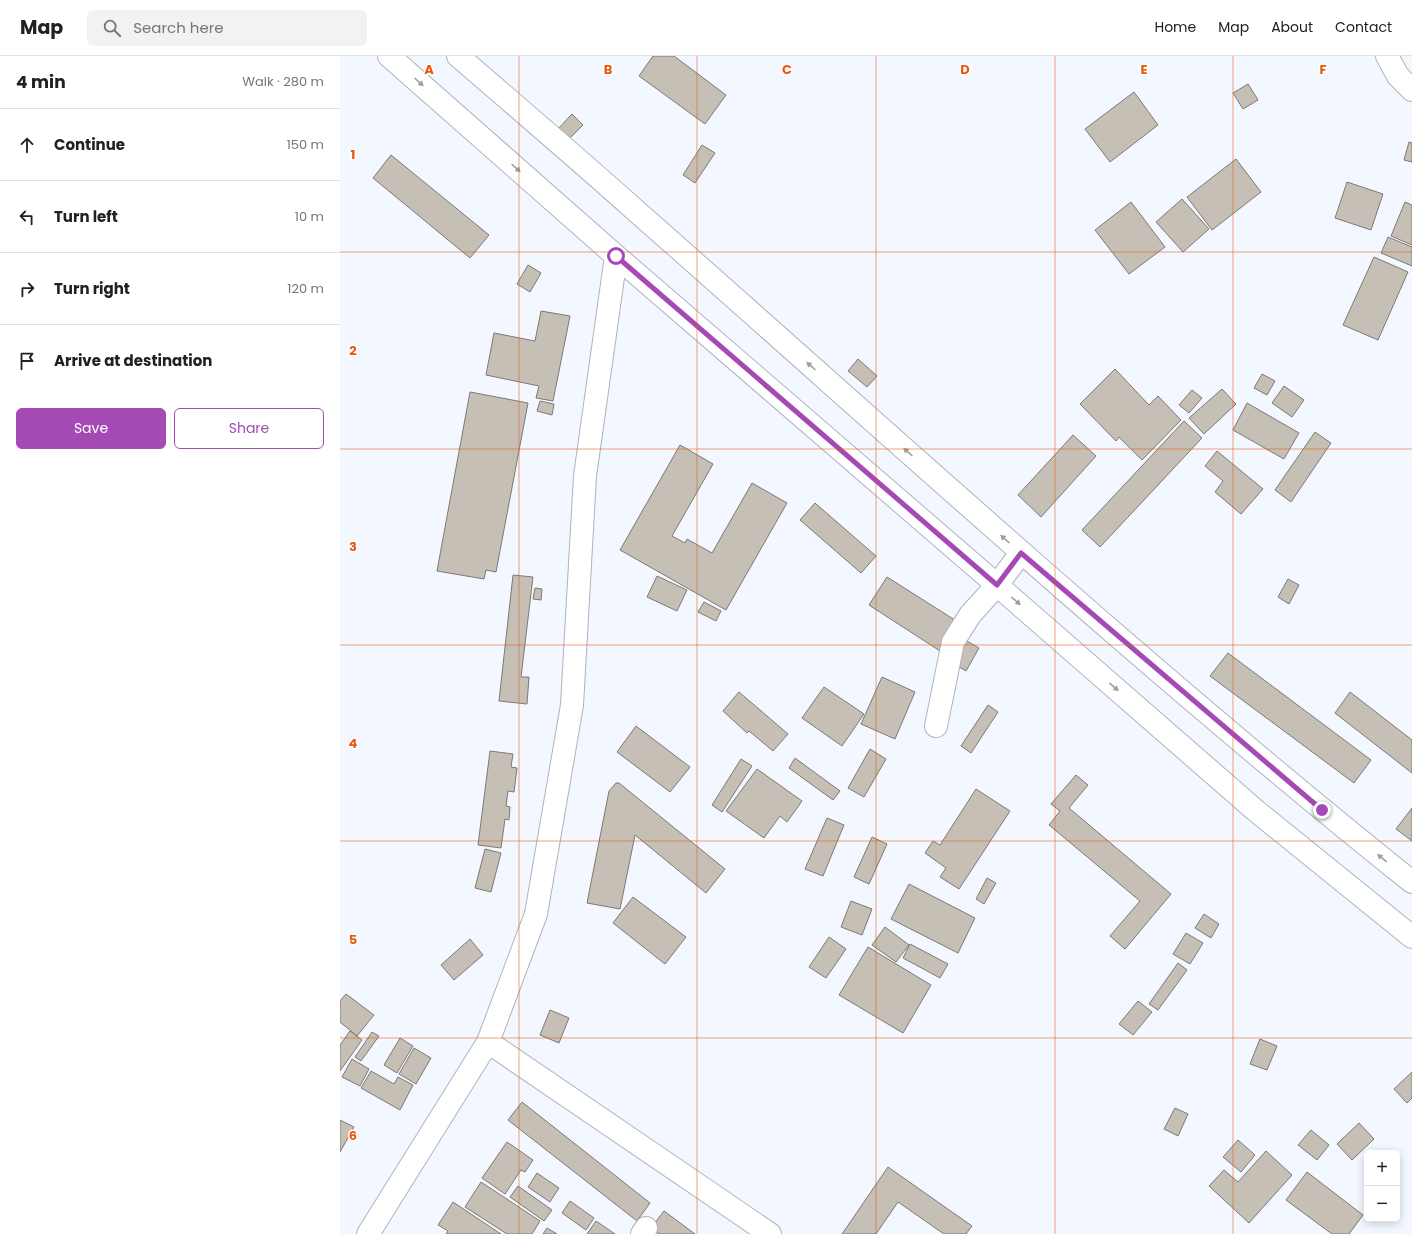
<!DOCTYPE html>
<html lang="en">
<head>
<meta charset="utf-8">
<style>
  body { margin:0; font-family:Poppins,sans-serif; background:#f2f2f2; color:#202124 }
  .controls { position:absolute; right:12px; bottom:12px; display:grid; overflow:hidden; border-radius:6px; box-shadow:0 2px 10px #0003 }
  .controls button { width:36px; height:36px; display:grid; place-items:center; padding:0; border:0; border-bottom:1px solid #e0e0e0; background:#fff; color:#202124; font:20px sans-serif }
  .stop { position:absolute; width:12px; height:12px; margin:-9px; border:3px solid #a54ab4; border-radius:50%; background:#fff }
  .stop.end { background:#a54ab4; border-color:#fff; box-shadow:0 1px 4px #0008 }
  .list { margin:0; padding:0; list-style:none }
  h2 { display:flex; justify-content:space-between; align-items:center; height:52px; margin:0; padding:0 16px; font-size:17px }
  h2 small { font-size:13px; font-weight:400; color:#757577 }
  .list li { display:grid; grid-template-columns:26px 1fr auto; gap:12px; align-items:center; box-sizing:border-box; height:72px; padding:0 16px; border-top:1px solid #e0e0e0 }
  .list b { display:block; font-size:15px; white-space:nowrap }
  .list em { font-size:13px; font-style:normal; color:#757577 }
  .actions { display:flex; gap:8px; padding:12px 16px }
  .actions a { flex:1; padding:9px 0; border:1px solid #a54ab4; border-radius:6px; text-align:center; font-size:14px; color:#a54ab4 }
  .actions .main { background:#a54ab4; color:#fff }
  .icon { flex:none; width:22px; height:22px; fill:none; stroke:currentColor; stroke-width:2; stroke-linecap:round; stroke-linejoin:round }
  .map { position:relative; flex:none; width:1072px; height:1178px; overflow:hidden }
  header { display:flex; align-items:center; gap:24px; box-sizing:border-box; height:56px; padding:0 20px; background:#fff; border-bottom:1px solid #e0e0e0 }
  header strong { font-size:19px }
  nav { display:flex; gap:22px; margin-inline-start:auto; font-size:14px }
  .search { width:280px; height:36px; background:#f2f2f2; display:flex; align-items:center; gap:10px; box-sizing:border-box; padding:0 14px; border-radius:6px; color:#757577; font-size:15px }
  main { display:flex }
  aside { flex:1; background:#fff }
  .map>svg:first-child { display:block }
  .building { fill:#c6bfb6; stroke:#7e7971 }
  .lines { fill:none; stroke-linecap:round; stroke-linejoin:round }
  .minor-casing { stroke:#afb4bd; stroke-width:24 }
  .minor { stroke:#fff; stroke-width:22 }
  .oneway { fill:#9d9e9f }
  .route { stroke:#a54ab4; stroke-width:5 }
  .grid { fill:none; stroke:#e8590c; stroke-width:1; stroke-opacity:0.55 }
  .grid-label { font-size:13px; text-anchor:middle; font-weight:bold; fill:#e8590c; stroke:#fff; stroke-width:3; stroke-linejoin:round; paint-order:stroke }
</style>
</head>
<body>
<header>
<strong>Map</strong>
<div class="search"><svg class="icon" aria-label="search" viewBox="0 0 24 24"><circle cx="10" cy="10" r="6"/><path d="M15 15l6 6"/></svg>Search here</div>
<nav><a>Home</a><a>Map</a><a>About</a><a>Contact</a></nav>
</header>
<main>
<aside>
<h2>4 min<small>Walk · 280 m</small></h2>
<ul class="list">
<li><svg class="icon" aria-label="ahead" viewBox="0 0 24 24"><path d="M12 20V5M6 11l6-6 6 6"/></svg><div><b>Continue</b></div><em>150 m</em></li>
<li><svg class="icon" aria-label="left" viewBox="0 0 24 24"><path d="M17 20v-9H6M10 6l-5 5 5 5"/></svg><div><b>Turn left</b></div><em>10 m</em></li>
<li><svg class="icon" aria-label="right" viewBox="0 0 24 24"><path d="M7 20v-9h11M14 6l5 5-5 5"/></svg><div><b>Turn right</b></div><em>120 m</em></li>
<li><svg class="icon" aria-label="arrive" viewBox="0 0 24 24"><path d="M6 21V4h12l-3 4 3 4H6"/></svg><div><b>Arrive at destination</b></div></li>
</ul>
<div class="actions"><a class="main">Save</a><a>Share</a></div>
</aside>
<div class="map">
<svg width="1072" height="1178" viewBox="0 0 1072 1178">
  <rect width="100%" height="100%" fill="#f3f7ff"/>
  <path class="building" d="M313,0H334L386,39L365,68L299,20Z
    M908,28L918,44L903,53L893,37Z
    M794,36L818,69L770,106L745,73Z
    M232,58L243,69L229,83L218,73Z
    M1069,86L1072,87V106L1064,104Z
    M362,89L375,97L355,127L343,119Z
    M51,99L149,179L130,202L33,122Z
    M896,103L921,136L872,174L847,141Z
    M1007,126L1043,138L1031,174L995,162Z
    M842,143L869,173L843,196L816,166Z
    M791,146L825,191L789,218L755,174Z
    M1065,146L1072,149V189L1051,180Z
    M1048,181L1072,191V210L1041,197Z
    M1034,201L1068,216L1038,284L1003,269Z
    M188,209L201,217L190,236L177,228Z
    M201,255L230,260L213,345L196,342L199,330L146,319L154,277L195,285Z
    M518,303L537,320L527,331L508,315Z
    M775,313L809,349L818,340L841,364L802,404L779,381L776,385L740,348Z
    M922,318L935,325L927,339L914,332Z
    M944,330L964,344L952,361L932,347Z
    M882,333L896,348L864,378L849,362Z
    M852,334L862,342L849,357L839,349Z
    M130,336L188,347L156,516L146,514L144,523L97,515Z
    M200,345L214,348L212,359L197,355Z
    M907,347L959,377L944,403L893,374Z
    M844,365L862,382L760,491L742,474Z
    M975,376L991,387L951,446L935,434Z
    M733,379L756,400L701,461L678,439Z
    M340,389L373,408L332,480L345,487L347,483L372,497L412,427L447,447L386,554L280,494Z
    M877,395L923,433L901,458L875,436L883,425L865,410Z
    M475,447L536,500L521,517L460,464Z
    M173,519L193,521L181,621H189L187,648L159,645Z
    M317,520L347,534L337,555L307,541Z
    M547,521L618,566L600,595L529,549Z
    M948,523L959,529L949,548L938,541Z
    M195,532L202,533L201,544L193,543Z
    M364,546L381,555L376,565L358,556Z
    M625,584L639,592L626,615L611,606Z
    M888,597L1031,704L1014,727L870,620Z
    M542,621L575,636L555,683L521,668Z
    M484,631L524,658L502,690L462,662Z
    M399,636L448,678L433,695L409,675L407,677L383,655Z
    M1010,636L1072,684V717L995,657Z
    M648,649L658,656L631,697L621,690Z
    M296,670L350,711L330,736L277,696Z
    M530,693L546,703L524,741L508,732Z
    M150,695L173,698L171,711L177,712L174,736L168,735L166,750L170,751L169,764L165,763L161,792L138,789Z
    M455,702L500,735L493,744L449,712Z
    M401,703L412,710L382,756L372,749Z
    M417,713L462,745L447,766L440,760L424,782L386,755Z
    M736,719L748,729L729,752L831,838L785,893L770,880L800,845L709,769L720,755L711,748Z
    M276,727H279L385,813L366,837L295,779L280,853L247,847L269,735Z
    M636,733L670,755L619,833L600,821L606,812L585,797L593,785L600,789Z
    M1072,752V785L1056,773Z
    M487,762L504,769L483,820L465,813Z
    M532,781L547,788L529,828L514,821Z
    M145,793L161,797L151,836L135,832Z
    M647,822L656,827L644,848L636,843Z
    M569,828L635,862L618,897L551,863Z
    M293,841L346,881L325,908L273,867Z
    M511,845L532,853L522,879L501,871Z
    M864,858L879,868L871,882L855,872Z
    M545,871L569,889L556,906L532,889Z
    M846,877L863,887L850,908L833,898Z
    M489,881L506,893L486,922L469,911Z
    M130,883L143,899L114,924L101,909Z
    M570,888L608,908L600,922L563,902Z
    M528,891L591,929L563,977L499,939Z
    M838,907L847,914L818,954L809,948Z
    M6,938L34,959L17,980L0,966V945Z
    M798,945L812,956L793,979L779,968Z
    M210,954L229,962L219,987L200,979Z
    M10,975L22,984L0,1015V989Z
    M32,976L39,980L21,1005L15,1001Z
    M60,982L73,990L57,1017L44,1009Z
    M920,983L937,990L927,1014L910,1008Z
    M74,992L91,1002L76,1028L59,1018Z
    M12,1003L29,1013L20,1030L2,1021Z
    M31,1015L54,1028L58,1021L73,1029L60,1054L21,1032Z
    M1072,1016V1042L1067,1047L1054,1033Z
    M182,1046L310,1147L297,1165L168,1064Z
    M835,1052L848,1058L838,1080L824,1073Z
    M0,1064L14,1071L0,1096Z
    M1019,1067L1034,1083L1012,1104L997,1088Z
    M971,1074L989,1089L977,1104L958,1089Z
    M898,1084L915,1099L901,1116L883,1101Z
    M167,1086L193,1104L185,1116L181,1114L165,1138L142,1122Z
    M926,1095L952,1119L909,1167L869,1130L884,1114L898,1126Z
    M548,1111L632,1170L626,1178H604L558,1146L536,1178H502Z
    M967,1116L1023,1159L1009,1178H992L946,1144Z
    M197,1117L219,1132L210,1146L188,1131Z
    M141,1126L200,1165L192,1178H167L125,1151Z
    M178,1130L212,1154L204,1165L170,1141Z
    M230,1145L254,1162L246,1174L222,1157Z
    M113,1146L161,1178H106L108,1175L98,1169Z
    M324,1155L355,1178H319L311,1172Z
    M256,1165L275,1178H247Z
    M207,1172L217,1178H203Z"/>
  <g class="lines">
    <defs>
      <path id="minor" d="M49,0L276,200L657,529L915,754L1072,881
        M118,0C177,51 237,102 295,154C552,380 804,612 1072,826
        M1047,0L1058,20L1072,34
        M596,670L613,586L630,559L657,529L681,497
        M148,986L430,1178
        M28,1178L148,986L196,858L232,649L245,420L276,200
        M302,1178L306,1172"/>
    </defs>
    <use href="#minor" class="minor-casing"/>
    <use href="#minor" class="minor"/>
  </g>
  <defs><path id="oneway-solid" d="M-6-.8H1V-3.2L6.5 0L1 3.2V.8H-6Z"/></defs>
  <g class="oneway">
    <use href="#oneway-solid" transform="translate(79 26) rotate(42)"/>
    <use href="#oneway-solid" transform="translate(176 112) rotate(42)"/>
    <use href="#oneway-solid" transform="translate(471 310) rotate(-138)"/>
    <use href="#oneway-solid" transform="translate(568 396) rotate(-138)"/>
    <use href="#oneway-solid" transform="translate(665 483) rotate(-138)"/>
    <use href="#oneway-solid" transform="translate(676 545) rotate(41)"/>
    <use href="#oneway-solid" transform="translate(774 631) rotate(41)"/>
    <use href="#oneway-solid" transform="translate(1042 802) rotate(-141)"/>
  </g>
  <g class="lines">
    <path class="route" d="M276,200L657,529L681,497L982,754"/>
  </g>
  <path class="grid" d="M179,0V1178M357,0V1178M536,0V1178M715,0V1178M893,0V1178M0,196H1072M0,393H1072M0,589H1072M0,785H1072M0,982H1072"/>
  <g class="grid-label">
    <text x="89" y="18">A</text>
    <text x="268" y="18">B</text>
    <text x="447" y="18">C</text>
    <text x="625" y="18">D</text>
    <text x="804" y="18">E</text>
    <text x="983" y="18">F</text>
    <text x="13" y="103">1</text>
    <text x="13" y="299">2</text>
    <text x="13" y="495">3</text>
    <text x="13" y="692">4</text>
    <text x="13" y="888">5</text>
    <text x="13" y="1084">6</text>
  </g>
</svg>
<div class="controls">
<button>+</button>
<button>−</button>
</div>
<div class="stop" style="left:276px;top:200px"></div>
<div class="stop end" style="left:982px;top:754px"></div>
</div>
</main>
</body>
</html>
